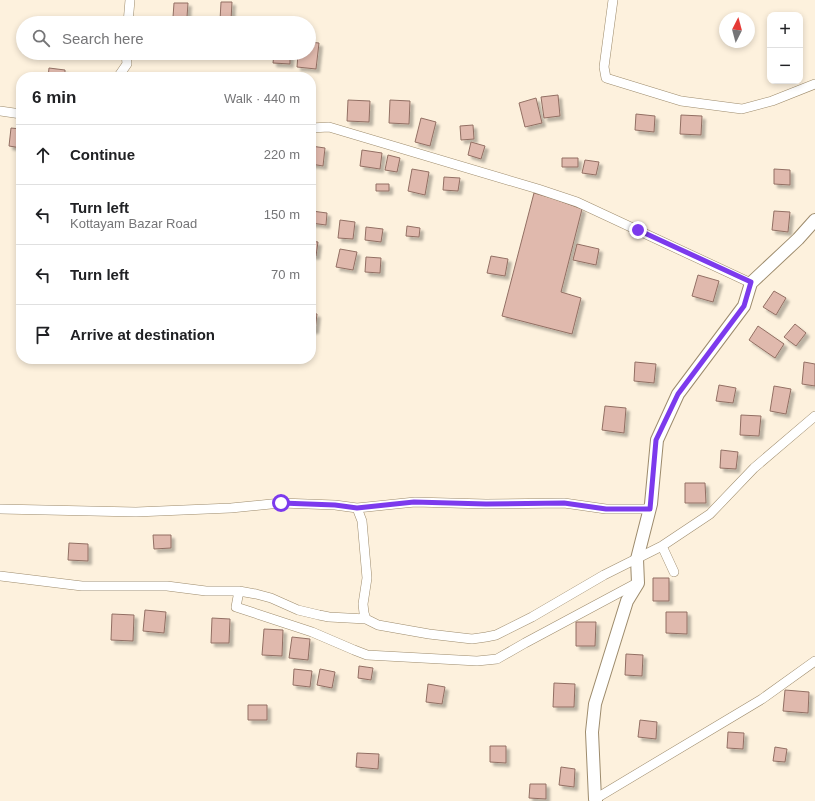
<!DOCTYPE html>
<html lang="en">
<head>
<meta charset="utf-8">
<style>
  body { margin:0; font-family:Helvetica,sans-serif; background:#f2f2f2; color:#202124 }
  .controls { position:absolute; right:12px; top:12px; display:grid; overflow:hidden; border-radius:8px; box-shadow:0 2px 6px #0003 }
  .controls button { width:36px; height:36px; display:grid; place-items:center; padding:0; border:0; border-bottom:1px solid #e0e0e0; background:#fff; color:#202124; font:20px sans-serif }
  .compass { position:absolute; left:719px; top:12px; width:36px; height:36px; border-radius:50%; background:#fff; box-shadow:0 2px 6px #0003; rotate:6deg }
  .stop { position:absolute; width:12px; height:12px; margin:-9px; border:3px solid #7c3aed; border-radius:50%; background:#fff }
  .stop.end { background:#7c3aed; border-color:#fff; box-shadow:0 1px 4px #0008 }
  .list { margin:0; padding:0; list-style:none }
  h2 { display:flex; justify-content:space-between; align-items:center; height:52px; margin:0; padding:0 16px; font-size:17px }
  h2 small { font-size:13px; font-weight:400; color:#757577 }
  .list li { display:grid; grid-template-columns:26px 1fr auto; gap:12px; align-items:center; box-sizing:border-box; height:60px; padding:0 16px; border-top:1px solid #e0e0e0 }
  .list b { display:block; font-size:15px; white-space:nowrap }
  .list p { margin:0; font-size:13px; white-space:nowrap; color:#757577 }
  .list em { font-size:13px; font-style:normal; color:#757577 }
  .icon { flex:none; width:22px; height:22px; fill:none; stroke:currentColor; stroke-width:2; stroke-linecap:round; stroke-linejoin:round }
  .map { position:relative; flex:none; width:815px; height:801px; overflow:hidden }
  .search { position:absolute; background:#fff; box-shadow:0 2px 6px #0003; left:16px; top:16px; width:300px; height:44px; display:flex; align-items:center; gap:10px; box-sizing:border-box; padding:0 14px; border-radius:22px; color:#757577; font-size:15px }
  .panel { position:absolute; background:#fff; box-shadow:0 2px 6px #0003; left:16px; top:72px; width:300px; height:292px; border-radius:16px }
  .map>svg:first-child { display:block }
  .building { fill:#e0b9ad; stroke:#926f63; filter:url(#shadow) }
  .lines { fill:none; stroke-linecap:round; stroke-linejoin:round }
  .street-casing { stroke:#9d8b6c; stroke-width:10 }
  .secondary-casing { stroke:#9d8b6c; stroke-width:14 }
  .street { stroke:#fff; stroke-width:9 }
  .secondary { stroke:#fff; stroke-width:12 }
  .route { stroke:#7c3aed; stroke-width:5 }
</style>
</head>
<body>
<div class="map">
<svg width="815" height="801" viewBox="0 0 815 801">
  <defs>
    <filter id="shadow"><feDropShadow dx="3.5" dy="3.5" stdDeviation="1" flood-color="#0004"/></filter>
  </defs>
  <rect width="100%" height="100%" fill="#fdf1dd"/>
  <path class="building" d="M221,2H232L231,20H220Z
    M174,3H188L187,17H173Z
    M309,42L319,43L316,69L297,67L298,53H309Z
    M274,53H290V64L273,63Z
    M49,68L65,70V77H48Z
    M558,95L560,116L544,118L541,97Z
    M536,98L542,123L525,127L519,103Z
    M348,100L370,101L369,122L347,121Z
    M390,100L410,101L409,124L389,123Z
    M636,114L655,116L654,132L635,130Z
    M681,115L702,116L701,135L680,134Z
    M421,118L436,122L430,146L415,142Z
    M473,125L474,139L461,140L460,126Z
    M11,128L21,129V148L9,146Z
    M471,142L485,146L481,159L468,155Z
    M311,146L325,148L323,166L311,164Z
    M362,150L382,153L380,169L360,166Z
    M388,155L400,158L397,172L385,170Z
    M562,158H578V167H562Z
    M585,160L599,162L596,175L582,173Z
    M412,169L429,172L425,195L408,191Z
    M774,169L790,170V185L774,184Z
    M444,177L460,178L458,191L443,190Z
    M376,184H389V191H376Z
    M534,193L552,198L582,209L561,292L581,298L572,334L502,316Z
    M312,211L327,213L326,225L311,223Z
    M774,211L790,212L788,232L772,230Z
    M340,220L355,222L353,239L338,238Z
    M407,226L420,228L419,237L406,236Z
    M366,227L383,229L381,242L365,240Z
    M311,241L318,242L316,256L311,255Z
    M577,244L599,249L596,265L573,260Z
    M340,249L357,252L353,270L336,267Z
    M491,256L508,259L505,276L487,273Z
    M366,257L381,258L380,273L365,272Z
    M698,275L719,281L713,302L692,296Z
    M774,291L786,298L776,315L763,307Z
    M311,313L317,314L315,330H311Z
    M795,324L806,333L796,346L784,337Z
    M758,326L784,344L775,358L749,340Z
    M635,362L656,364L654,383L634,381Z
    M804,362L815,364V386L802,384Z
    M719,385L736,388L733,403L716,401Z
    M774,386L791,389L786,414L770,411Z
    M605,406L626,408L624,433L602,430Z
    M741,415L761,416L759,436L740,435Z
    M721,450L738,452L736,469L720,468Z
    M685,483H705L706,503H685Z
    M153,535H171V548L154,549Z
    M69,543L88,544V561L68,560Z
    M653,578H669V601H653Z
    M145,610L166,612L164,633L143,631Z
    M666,612H687V634L666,633Z
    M112,614L134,615L133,641L111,640Z
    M212,618L230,619L229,643H211Z
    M576,622H596L595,646H576Z
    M264,629L283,630L282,656L262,655Z
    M292,637L310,639L308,660L289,658Z
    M626,654L643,655L642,676L625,675Z
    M359,666L373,668L371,680L358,678Z
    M294,669L312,671L310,687L293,685Z
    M320,669L335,672L332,688L317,685Z
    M554,683L575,684L574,707H553Z
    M428,684L445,687L442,704L426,702Z
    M785,690L809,692L808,713L783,711Z
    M248,705H267V720H248Z
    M640,720L657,722L656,739L638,737Z
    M728,732L744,733L743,749L727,748Z
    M490,746H506V763L490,762Z
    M775,747L787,749L785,762L773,761Z
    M357,753L379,754L378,769L356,767Z
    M561,767L575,769L574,787L559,785Z
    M530,784H546V799L529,798Z"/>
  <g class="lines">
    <defs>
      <path id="street" d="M613,0L604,67L606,78L681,101L742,109L772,101L815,84
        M128,23L130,0
        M118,77L127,64L126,53
        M0,111L21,114
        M311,128L329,127L538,189L577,202L751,283
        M357,508L415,502L486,504L564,503L606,509H649
        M0,509L136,512L231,508L281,503L335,505L357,508L362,521L367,578L363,604L364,613L366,619
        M662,546L674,572
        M0,576L82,586H167L206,591H239L256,594L271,598L298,610L319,615L329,617L366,619L378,625L429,634L472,639L486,637L496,635L532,617L604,575L662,546L710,514L754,468L815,416
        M239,591L236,607L312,632L354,650L367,655L477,661L497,659L525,643L637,583
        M595,799L762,699L815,661"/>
      <path id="secondary" d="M596,801L595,799L592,732L595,704L627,601L638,583L637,559L651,504L657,440L678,394L744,306L751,283L798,239L815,220"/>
    </defs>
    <use href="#street" class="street-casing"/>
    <use href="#secondary" class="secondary-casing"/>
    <use href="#street" class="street"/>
    <use href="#secondary" class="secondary"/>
  </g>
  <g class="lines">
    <path class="route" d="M281,503L335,505L357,508L414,502L486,504L564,503L606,509H650L656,440L678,394L744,306L751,282L638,230"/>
  </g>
</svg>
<div class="controls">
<button>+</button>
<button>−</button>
</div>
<svg class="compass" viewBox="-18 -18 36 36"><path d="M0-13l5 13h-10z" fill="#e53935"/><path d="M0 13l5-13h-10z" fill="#757577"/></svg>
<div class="stop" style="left:281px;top:503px"></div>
<div class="stop end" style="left:638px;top:230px"></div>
<div class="search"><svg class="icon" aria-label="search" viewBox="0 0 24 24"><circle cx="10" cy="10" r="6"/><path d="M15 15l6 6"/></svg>Search here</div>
<section class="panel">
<h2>6 min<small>Walk · 440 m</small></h2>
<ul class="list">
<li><svg class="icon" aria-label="ahead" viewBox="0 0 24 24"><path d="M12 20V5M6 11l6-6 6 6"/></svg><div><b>Continue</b></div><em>220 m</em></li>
<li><svg class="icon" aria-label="left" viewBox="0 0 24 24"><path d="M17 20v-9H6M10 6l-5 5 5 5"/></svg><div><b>Turn left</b><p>Kottayam Bazar Road</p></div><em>150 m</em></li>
<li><svg class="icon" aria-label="left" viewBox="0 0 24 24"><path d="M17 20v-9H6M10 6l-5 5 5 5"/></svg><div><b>Turn left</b></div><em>70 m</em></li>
<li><svg class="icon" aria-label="arrive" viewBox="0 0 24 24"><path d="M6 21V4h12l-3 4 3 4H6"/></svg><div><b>Arrive at destination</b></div></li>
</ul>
</section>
</div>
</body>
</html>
